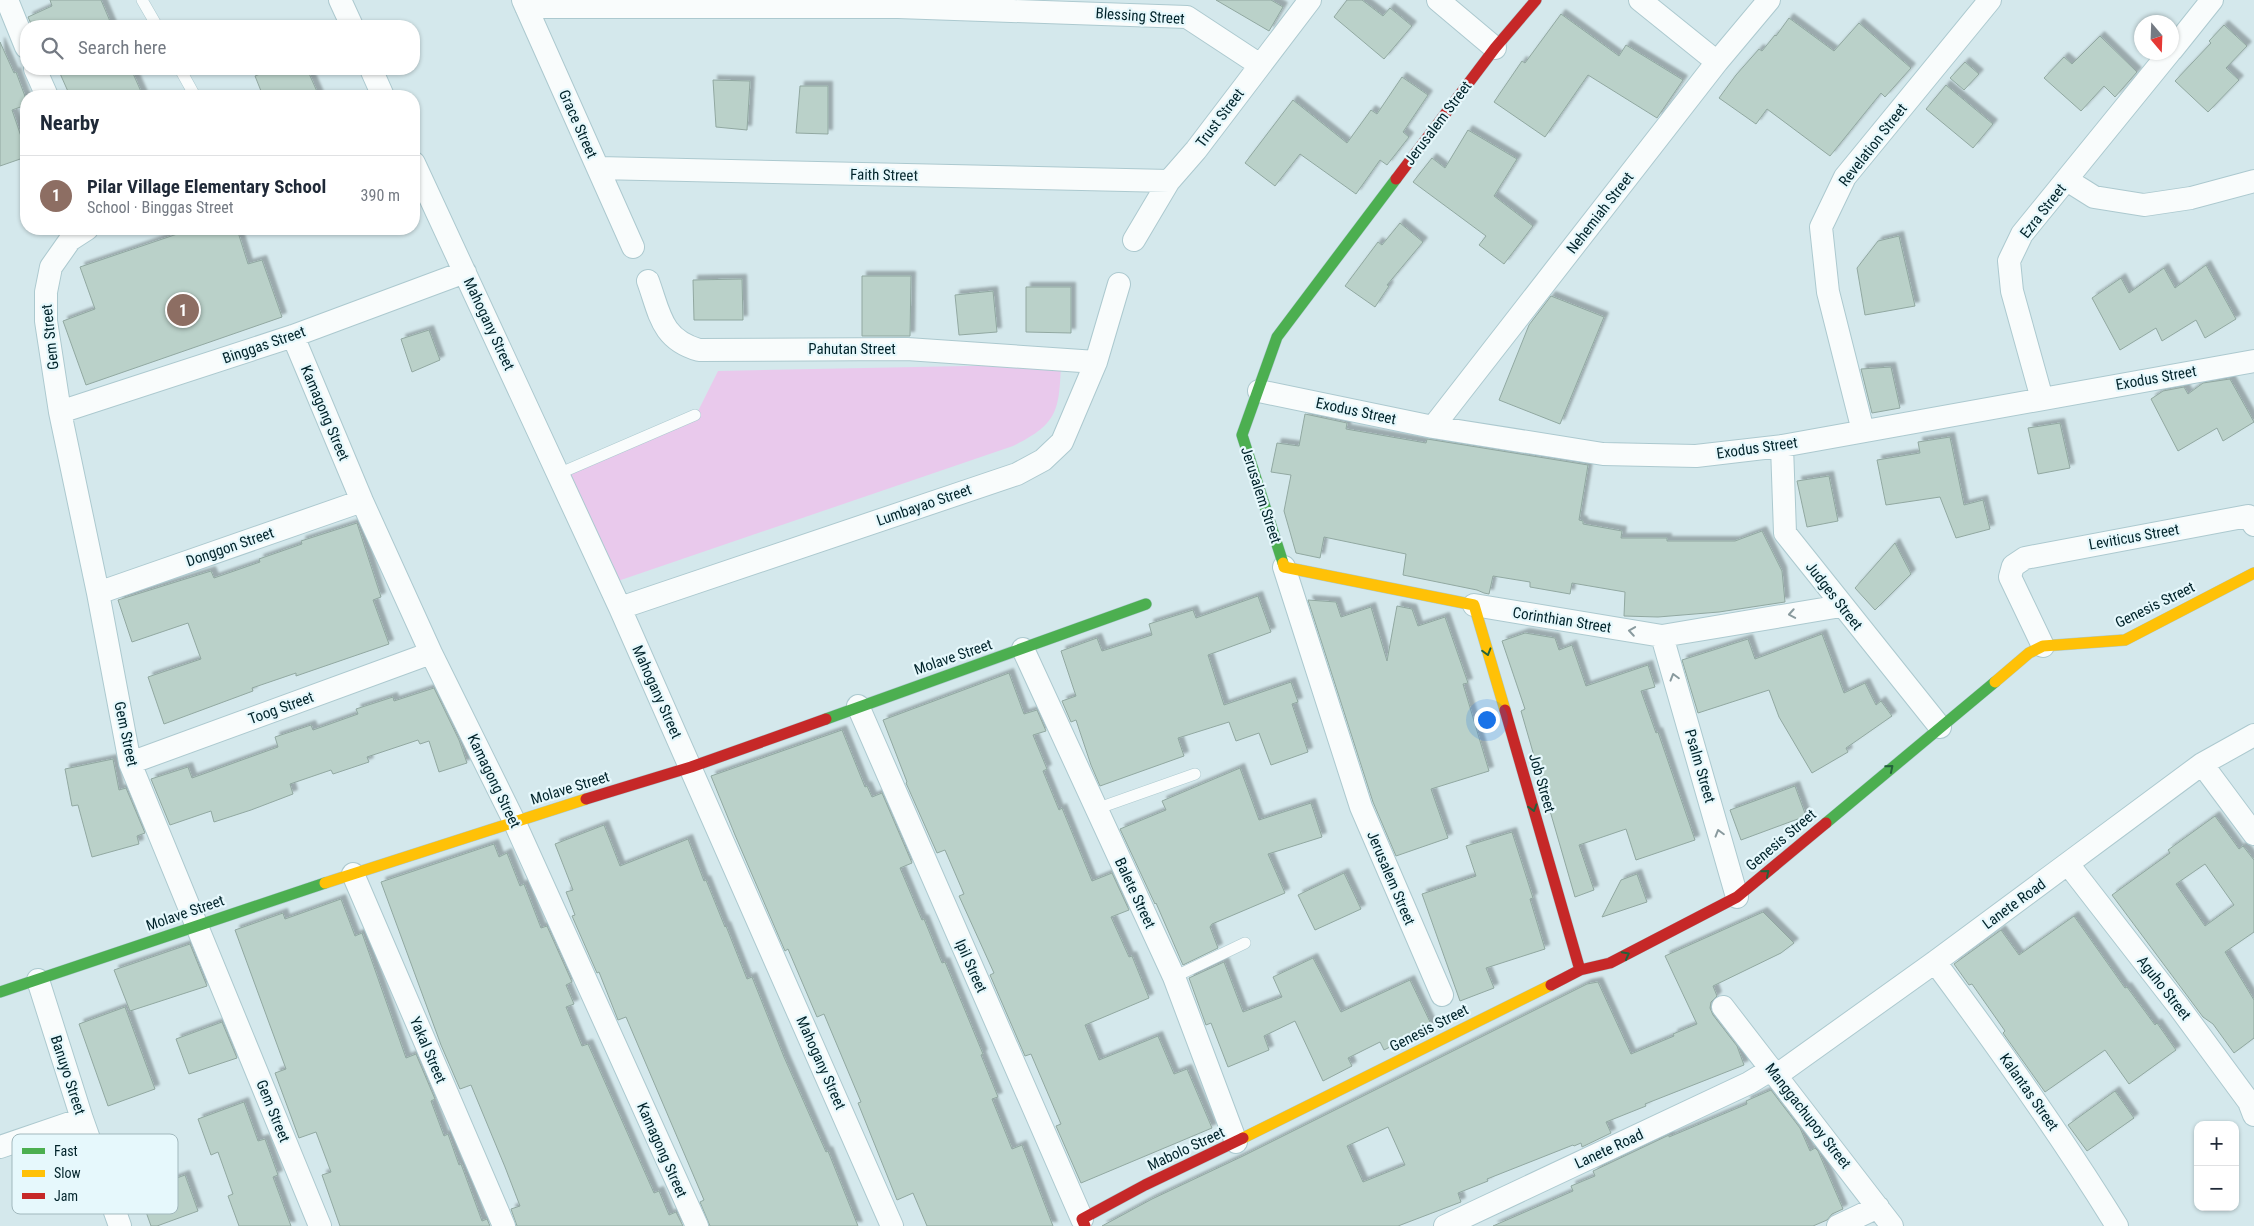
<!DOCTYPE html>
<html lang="en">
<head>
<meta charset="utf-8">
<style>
  body { margin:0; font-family:"Roboto Condensed",sans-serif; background:#f2f2f3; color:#1f2937 }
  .controls { position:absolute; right:15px; bottom:15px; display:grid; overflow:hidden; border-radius:10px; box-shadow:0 1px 4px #0004 }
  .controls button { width:45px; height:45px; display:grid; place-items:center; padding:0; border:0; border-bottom:1px solid #e0e1e3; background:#fff; color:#1f2937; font:25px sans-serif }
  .compass { position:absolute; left:2134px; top:15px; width:45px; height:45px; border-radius:50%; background:#fff; box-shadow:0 1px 4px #0004; rotate:161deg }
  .you { position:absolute; left:1486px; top:719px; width:18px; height:18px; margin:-12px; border:4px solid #fff; border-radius:50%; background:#1a73e8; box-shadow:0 0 0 8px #1a73e833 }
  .badge { display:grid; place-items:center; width:32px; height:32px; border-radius:50%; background:#4b686e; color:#fff; font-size:16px; font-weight:700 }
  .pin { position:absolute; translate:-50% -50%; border:2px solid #fff; box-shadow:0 1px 5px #0006 }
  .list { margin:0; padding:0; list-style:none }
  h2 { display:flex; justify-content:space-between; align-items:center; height:65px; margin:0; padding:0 20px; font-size:21px }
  h2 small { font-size:16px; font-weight:400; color:#747a83 }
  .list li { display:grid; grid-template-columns:32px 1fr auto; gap:15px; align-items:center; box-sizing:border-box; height:80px; padding:0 20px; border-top:1px solid #e0e1e3 }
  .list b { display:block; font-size:19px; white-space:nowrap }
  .list p { margin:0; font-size:16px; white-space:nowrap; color:#747a83 }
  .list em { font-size:16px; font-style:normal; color:#747a83 }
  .icon { flex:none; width:28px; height:28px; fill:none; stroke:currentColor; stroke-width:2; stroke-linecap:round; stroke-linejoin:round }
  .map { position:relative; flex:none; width:2254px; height:1226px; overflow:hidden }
  .search { position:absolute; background:#fff; box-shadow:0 1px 4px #0004; left:20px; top:20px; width:400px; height:55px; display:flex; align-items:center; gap:12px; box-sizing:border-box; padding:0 18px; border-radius:20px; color:#747a83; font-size:19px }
  .panel { position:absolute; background:#fff; box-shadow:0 1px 4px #0004; left:20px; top:90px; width:400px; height:145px; border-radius:20px }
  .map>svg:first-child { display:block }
  .green { fill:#e9c9ec }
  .building { fill:#bad1c9; stroke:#91a8a1; fill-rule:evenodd; filter:url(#shadow) }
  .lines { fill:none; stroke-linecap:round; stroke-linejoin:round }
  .lane-casing { stroke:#acc9cf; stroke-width:12 }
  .street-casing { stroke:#acc9cf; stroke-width:24 }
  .fast-casing { stroke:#acc9cf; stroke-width:12 }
  .slow-casing { stroke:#acc9cf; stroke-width:12 }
  .jam-casing { stroke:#acc9cf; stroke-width:12 }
  .lane { stroke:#f9fcfc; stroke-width:11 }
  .street { stroke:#f9fcfc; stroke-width:22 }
  .fast { stroke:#4caf50; stroke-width:11 }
  .slow { stroke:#ffc107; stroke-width:11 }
  .jam { stroke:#c62828; stroke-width:11 }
  .oneway { stroke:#899a9e }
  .oneway2 { stroke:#23623b }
  .labels { text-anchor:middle; stroke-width:4.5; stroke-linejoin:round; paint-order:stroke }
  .street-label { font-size:15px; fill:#01232a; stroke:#e6f8fc }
  .key { fill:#e6f8fc; stroke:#a1b8bd; stroke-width:1 }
  .key-label { font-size:14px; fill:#01232a }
</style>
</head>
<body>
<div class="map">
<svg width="2254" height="1226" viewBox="0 0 2254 1226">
  <defs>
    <filter id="shadow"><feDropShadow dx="4.5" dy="-4.5" stdDeviation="1" flood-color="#0004"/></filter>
  </defs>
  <rect width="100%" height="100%" fill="#d4e8ec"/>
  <path class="green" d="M1061,364C1059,411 1058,424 1013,446L615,582L562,467L698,411L718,371Z"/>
  <path class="building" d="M50,0H101L112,26H32L28,17L52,6Z
    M1216,0H1271L1283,7L1269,31Z
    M1347,0H1362L1383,16L1390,8L1412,26L1384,59L1334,17Z
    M1561,14L1619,56L1626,45L1683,80L1657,118L1588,75L1545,137L1494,102L1522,61L1525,63Z
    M1789,18L1834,51L1859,23L1911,68L1885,97L1881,93L1830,156L1767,109L1756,124L1719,98L1736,75L1759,49L1762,51L1775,35L1776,36Z
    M2224,25L2247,46L2226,68L2239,80L2208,112L2175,81L2211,43L2209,41Z
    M2100,36L2137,72L2115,97L2104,86L2081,111L2044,78L2064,57L2072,64Z
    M0,42L14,73L16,72L26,99V105L12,110L26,151V157L0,166Z
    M1965,62L1979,74L1964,90L1950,78Z
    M58,69H131L143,96H70Z
    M273,69H307L319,96H263L255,76Z
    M1402,77L1428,95L1403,132L1409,137L1387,165L1380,160L1356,194L1300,154L1275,186L1245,163L1293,100L1347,143L1371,110L1377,114Z
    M713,80L750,81L747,130L716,127Z
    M1946,85L1993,124L1973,148L1926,109Z
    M800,86H828V134L796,133Z
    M1468,130L1517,159L1494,196L1533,226L1504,264L1479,245L1486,236L1413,182L1432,158L1445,168Z
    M1400,223L1423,242L1387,285L1389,286L1375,307L1345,286L1378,242L1382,245Z
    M192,229H237L248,264L262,260L282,317L86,385L63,321L95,309L80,267Z
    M1899,236L1915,306L1865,315L1857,268L1878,241Z
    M2206,265L2236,319L2205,338L2196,320L2162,341L2156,328L2120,350L2092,298L2121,278L2129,293L2164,268L2175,288Z
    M862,276H911L910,336H862Z
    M742,279L743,320H694L693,280Z
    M1026,287H1071V333L1026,332Z
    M993,291L997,332L959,335L955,295Z
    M1551,296L1604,317L1560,424L1499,400L1529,325Z
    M429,330L440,360L412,372L401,339Z
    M1891,367L1900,408L1872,413L1861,369Z
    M2230,379L2254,422L2223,441L2217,428L2178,451L2151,399L2163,391L2184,387L2188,394L2203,383Z
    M1305,414L1347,423L1346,429L1426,443L1427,439L1588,465L1579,520L1583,521V524L1622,531L1621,538H1667V541H1735L1762,531L1782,571L1785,602L1719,612L1658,617L1624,616L1625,592L1572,583L1570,594L1530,587V582L1493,576L1489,594L1484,593L1477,590L1403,575L1406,554L1324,537L1320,558L1296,553L1284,511L1291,475L1271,472L1277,443L1299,446Z
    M2060,423L2070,468L2038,474L2028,428Z
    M1950,437L1964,505L1983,500L1990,529L1956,538L1940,497L1886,505L1877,460L1920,453L1918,442Z
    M1829,476L1838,521L1807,527L1797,481Z
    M357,523L381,597L373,600L389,644L296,676V673L252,688L253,691L164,724L148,677L201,659L188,623L132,642L118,600L211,571L214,578L260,562L259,559L302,544L301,541Z
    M1895,543L1911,574L1875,610L1855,588Z
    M1258,596L1271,632L1208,655L1224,705L1291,682L1298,702L1292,704L1308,752L1271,765L1259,733L1236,741L1229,722L1178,738L1184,756L1100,786L1091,765L1076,720L1071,722L1062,701L1076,696L1061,651L1097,638L1102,651L1152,635L1149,624L1193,610L1196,618Z
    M1308,600L1336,602L1341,617L1371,607L1387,661L1397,606L1412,609L1418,626L1445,617L1468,683L1463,684L1489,771L1431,789L1448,838L1396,856L1373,802Z
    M1525,633L1555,638L1559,650L1572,645L1586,686L1648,665L1655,687L1641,691L1656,733L1658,732L1695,840L1636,860L1626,829L1579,845L1594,890L1575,897L1521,711L1525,709L1502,641Z
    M1822,634L1844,693L1865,683L1876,705L1881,701L1892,716L1846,748L1848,752L1812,773L1779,717L1769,690L1698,713L1682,660L1748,639L1755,659Z
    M1009,673L1024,714L1037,710L1046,731L1033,735L1047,769L1043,771L1059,810L1062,808L1092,881L1112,873L1129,910L1111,917L1129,957L1132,956L1149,998L1085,1025L1099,1060L1158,1036L1174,1074L1187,1069L1212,1128L1081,1183L1056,1126L1061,1124L1031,1054L1025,1056L990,975L994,973L959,896L964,894L945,850L937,853L906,783L907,782L883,720Z
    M434,688L459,740L467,763L439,772L429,741L420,744L418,740L367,757L369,762L333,774L331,770L290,784L293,794L251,810L214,822L211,811L170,825L151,779L188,767L192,778L278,747L275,737L311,725L313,730L358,714L356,709L393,697L394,701Z
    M842,730L865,787L867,786L872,797L882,793L912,863L900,868L922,920L924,919L942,963L945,962L983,1054L981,1055L998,1097L992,1099L1012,1149L1022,1145L1053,1226H927L913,1193L897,1200L858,1103L861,1102L824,1014L817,1017L788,949L785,951L735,835L711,776Z
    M113,759L119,790L126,788L145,833L137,836L139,844L92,857L78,805L72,806L65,769Z
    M1240,768L1259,820L1311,803L1322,837L1268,854L1285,893L1212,924L1210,927L1218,948L1183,965L1156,903L1155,904L1120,829L1166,810L1162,801Z
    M1795,786L1806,816L1741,840L1730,810Z
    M2215,816L2239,849L2243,846L2254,860V932L2225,952L2254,1000V1038L2234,1053L2213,1024L2203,1017L2112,895L2170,853L2168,850ZM2205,864L2234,905L2205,926L2176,884Z
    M604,825L620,866L688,839L704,881L706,880L725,927L726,926L747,979L752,977L784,1057L826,1152L828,1151L858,1226H710L700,1202L704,1200L626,1017L618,1020L599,972L597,973L572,916L575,915L566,892L573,890L555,844Z
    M1512,832L1533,898L1530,899L1545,949L1486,968L1494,988L1460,1001L1422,894L1476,876L1466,846Z
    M494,844L499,857L507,853L520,886L524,884L541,928L547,926L572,982L566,985L574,1004L566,1007L582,1046L588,1044L654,1193L659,1191L669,1215L676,1212L683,1226H517L511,1209L520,1206L505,1167L471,1085L460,1089L441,1045L381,882Z
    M1344,873L1361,909L1315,930L1298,895Z
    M1637,874L1647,902L1602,917L1621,880Z
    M341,899L355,936L362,933L406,1058L416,1054L435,1099L431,1101L444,1136L448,1134L459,1165L461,1164L482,1221L487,1219L490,1226H340L322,1175L331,1172L316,1132L299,1138L275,1073L286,1069L235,930L283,913L285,919Z
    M1763,912L1794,943L1781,953L1713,986L1717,996L1711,1002L1710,1008L1713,1015L1737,1046L1744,1065L1645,1104L1646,1106L1606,1122L1611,1133L1582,1147L1581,1143L1574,1146L1573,1145L1487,1179L1488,1181L1458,1193L1461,1202L1398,1226H1102L1152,1199L1243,1156L1587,984L1598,982L1631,1054L1674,1036L1673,1034L1697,1024L1665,956ZM1388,1127L1405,1165L1363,1182L1347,1146Z
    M2074,916L2125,988L2127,987L2155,1025L2157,1023L2176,1050L2129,1084L2105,1050L2045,1092L2003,1033L2005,1031L1972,984L1969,985L1954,964L2001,930L2019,955Z
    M190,944L207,986L130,1011L114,970Z
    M1313,958L1341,1012L1410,980L1432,1026L1384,1050L1380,1042L1348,1058L1352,1066L1323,1081L1295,1021L1264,1036L1269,1050L1228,1067L1211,1023L1206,1025L1189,978L1224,962L1243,1012L1282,997L1273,977Z
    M125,1007L155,1089L108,1106L79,1024Z
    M222,1022L237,1058L189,1074L176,1039Z
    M1771,1090L1800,1128L1810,1151L1815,1148L1818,1151L1843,1209L1832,1214L1827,1220L1813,1226H1493L1573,1191L1571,1186L1595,1176L1593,1171L1669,1135V1137L1747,1104L1746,1101Z
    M2115,1091L2134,1118L2087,1151L2068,1125Z
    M244,1102L258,1141L265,1139L278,1175L273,1177L291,1226H239L228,1196L233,1194L218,1152L211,1155L198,1119Z
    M185,1175L198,1211L157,1226H151L139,1192Z"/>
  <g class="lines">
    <defs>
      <path id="lane" d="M142,0L157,26
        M180,69L195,96
        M558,474L695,415
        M1096,809L1195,774
        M1174,977L1245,943"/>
      <path id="street" d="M7,0L26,47
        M340,0L352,26
        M523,0L633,247
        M1438,0L1495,48
        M1640,0L1717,62
        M526,7H898L1187,17L1260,65
        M2172,50L2212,0
        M35,69L47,96
        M371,69L383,96
        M414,163L620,608L892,1226
        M598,168L1169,181
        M2067,180L2094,197L2144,205L2191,198L2254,181
        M87,229L70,240L51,267L46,292V321L60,412L98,593L130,763L320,1226
        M1134,240L1169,181L1196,150L1310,0
        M648,281C660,314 661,339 699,350L907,349L1096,362
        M293,336L362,501L431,653L514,821L697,1226
        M1259,391L1433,427L1603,454L1696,456L1782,446L2254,361
        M2042,399L2012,291L2009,261L2022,234L2170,52
        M60,412L293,336L465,272
        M1433,427L1717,62L1769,0
        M1863,431L1828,292L1821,227L1845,177L1990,0
        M1782,446L1785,533L1940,727
        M1284,567L1361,807L1442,995
        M98,593L362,501
        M1474,605L1662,636L1841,606
        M620,608L1017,474L1043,460L1062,442L1096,362L1119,284
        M1662,636L1737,897
        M2043,646L2010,577L2013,566L2025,558L2248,516L2254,525
        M1023,649L1174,977L1236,1142
        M858,706L1082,1219
        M130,763L431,653
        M2202,764L2254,834
        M2068,864L2179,1007L2249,1102L2254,1115
        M353,874L504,1226
        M1935,962C1999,1048 2061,1135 2117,1226
        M38,980L82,1119L120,1226
        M1723,1007L1892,1226
        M1777,1075L1935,962L2202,764L2254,735
        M0,1147L82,1119
        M1445,1226L1749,1083L1772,1069
        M1838,1226L1878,1207"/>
      <path id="fast" d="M1283,563L1242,435L1277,337L1396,179
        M826,719L1146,604
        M1826,823L1995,682
        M0,992L325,883"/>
      <path id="slow" d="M1283,563L1284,567L1474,605L1505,710
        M1995,682L2029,653L2043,646L2125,640L2254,573
        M325,883L586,799
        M1243,1138L1551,985"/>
      <path id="jam" d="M1396,179L1495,48L1536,0
        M1505,710L1580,970
        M586,799L691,767L826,719
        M1551,985L1580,970L1610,963L1737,897L1826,823
        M1085,1226L1082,1219L1145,1185L1243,1138"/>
    </defs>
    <use href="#lane" class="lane-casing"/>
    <use href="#street" class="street-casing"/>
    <use href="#fast" class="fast-casing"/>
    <use href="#slow" class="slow-casing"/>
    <use href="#jam" class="jam-casing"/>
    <use href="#lane" class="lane"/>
    <use href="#street" class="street"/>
    <use href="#fast" class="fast"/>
    <use href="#slow" class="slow"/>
    <use href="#jam" class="jam"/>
  </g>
  <defs><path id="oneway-chevron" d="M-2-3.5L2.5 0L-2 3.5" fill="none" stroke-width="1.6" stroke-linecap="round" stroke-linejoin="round" transform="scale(1.25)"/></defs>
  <g class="oneway">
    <use href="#oneway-chevron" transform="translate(1792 614) rotate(170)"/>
    <use href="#oneway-chevron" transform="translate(1632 631) rotate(-171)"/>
    <use href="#oneway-chevron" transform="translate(1674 677) rotate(-106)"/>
    <use href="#oneway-chevron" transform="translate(1719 833) rotate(-106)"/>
  </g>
  <g class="oneway2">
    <use href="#oneway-chevron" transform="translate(1487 652) rotate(74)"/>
    <use href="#oneway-chevron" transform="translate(1890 768) rotate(-40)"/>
    <use href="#oneway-chevron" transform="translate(1533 808) rotate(74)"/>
    <use href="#oneway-chevron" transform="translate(1766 873) rotate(-40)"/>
    <use href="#oneway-chevron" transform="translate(1626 955) rotate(-28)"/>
  </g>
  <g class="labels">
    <g class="street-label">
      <text transform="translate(1140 16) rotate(4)" y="5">Blessing Street</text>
      <text transform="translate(1220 118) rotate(-53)" y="5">Trust Street</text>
      <text transform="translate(1438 123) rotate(-53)" y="5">Jerusalem Street</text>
      <text transform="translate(578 124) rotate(66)" y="5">Grace Street</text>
      <text transform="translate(1873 145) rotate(-52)" y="5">Revelation Street</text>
      <text transform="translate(884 175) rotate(1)" y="5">Faith Street</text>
      <text transform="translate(2043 211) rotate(-52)" y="5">Ezra Street</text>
      <text transform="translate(1600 213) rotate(-52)" y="5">Nehemiah Street</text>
      <text transform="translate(489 324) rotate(65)" y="5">Mahogany Street</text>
      <text transform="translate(50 337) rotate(-96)" y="5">Gem Street</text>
      <text transform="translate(264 345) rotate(-19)" y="5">Binggas Street</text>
      <text x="852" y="354">Pahutan Street</text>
      <text transform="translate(2156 378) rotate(-10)" y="5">Exodus Street</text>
      <text transform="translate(1356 411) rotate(12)" y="5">Exodus Street</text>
      <text transform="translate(325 413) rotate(67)" y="5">Kamagong Street</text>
      <text transform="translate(1757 448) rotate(-8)" y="5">Exodus Street</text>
      <text transform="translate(1261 495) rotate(72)" y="5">Jerusalem Street</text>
      <text transform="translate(924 505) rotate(-19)" y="5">Lumbayao Street</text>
      <text transform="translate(2134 537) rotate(-10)" y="5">Leviticus Street</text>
      <text transform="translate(230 547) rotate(-19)" y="5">Donggon Street</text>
      <text transform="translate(1834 596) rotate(52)" y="5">Judges Street</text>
      <text transform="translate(2155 605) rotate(-26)" y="5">Genesis Street</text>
      <text transform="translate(1562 620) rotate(9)" y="5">Corinthian Street</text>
      <text transform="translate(953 657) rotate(-19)" y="5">Molave Street</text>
      <text transform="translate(657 692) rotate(66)" y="5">Mahogany Street</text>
      <text transform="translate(281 708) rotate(-20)" y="5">Toog Street</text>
      <text transform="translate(126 734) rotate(78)" y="5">Gem Street</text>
      <text transform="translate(1700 766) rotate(74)" y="5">Psalm Street</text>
      <text transform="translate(494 781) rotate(64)" y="5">Kamagong Street</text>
      <text transform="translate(1542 783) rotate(74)" y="5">Job Street</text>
      <text transform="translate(570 788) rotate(-17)" y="5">Molave Street</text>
      <text transform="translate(1781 840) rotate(-40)" y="5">Genesis Street</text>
      <text transform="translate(1391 878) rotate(67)" y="5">Jerusalem Street</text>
      <text transform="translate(1135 893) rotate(65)" y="5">Balete Street</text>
      <text transform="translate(2014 904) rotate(-36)" y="5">Lanete Road</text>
      <text transform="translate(185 913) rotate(-19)" y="5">Molave Street</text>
      <text transform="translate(971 966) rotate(66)" y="5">Ipil Street</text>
      <text transform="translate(2164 988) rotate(52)" y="5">Aguho Street</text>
      <text transform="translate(1429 1028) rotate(-27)" y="5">Genesis Street</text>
      <text transform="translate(428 1050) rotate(67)" y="5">Yakal Street</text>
      <text transform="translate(821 1063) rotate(66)" y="5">Mahogany Street</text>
      <text transform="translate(68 1075) rotate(72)" y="5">Banuyo Street</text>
      <text transform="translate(2029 1092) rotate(55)" y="5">Kalantas Street</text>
      <text transform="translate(273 1111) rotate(68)" y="5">Gem Street</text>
      <text transform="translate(1808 1116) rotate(52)" y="5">Manggachupoy Street</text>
      <text transform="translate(1186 1149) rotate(-25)" y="5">Mabolo Street</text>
      <text transform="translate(1609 1149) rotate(-25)" y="5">Lanete Road</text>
      <text transform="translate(662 1150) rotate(66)" y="5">Kamagong Street</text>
    </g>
  </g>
  <rect x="12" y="1134" width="166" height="80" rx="8" class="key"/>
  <rect x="22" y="1148" width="23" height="6" fill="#4caf50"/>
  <rect x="22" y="1170" width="23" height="7" fill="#ffc107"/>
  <rect x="22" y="1193" width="23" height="6" fill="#c62828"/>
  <g class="key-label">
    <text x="54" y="1156">Fast</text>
    <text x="54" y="1178">Slow</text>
    <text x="54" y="1201">Jam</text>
  </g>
</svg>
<div class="controls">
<button>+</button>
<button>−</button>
</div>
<svg class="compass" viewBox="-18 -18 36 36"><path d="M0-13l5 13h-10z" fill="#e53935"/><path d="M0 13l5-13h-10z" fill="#747a83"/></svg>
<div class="you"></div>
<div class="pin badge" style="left:183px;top:310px;background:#8d6e63">1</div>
<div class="search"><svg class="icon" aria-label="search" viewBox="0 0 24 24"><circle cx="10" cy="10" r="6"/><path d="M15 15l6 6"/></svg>Search here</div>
<section class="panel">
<h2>Nearby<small></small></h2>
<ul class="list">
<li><span class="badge" style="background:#8d6e63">1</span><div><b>Pilar Village Elementary School</b><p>School · Binggas Street</p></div><em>390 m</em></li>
</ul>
</section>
</div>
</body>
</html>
